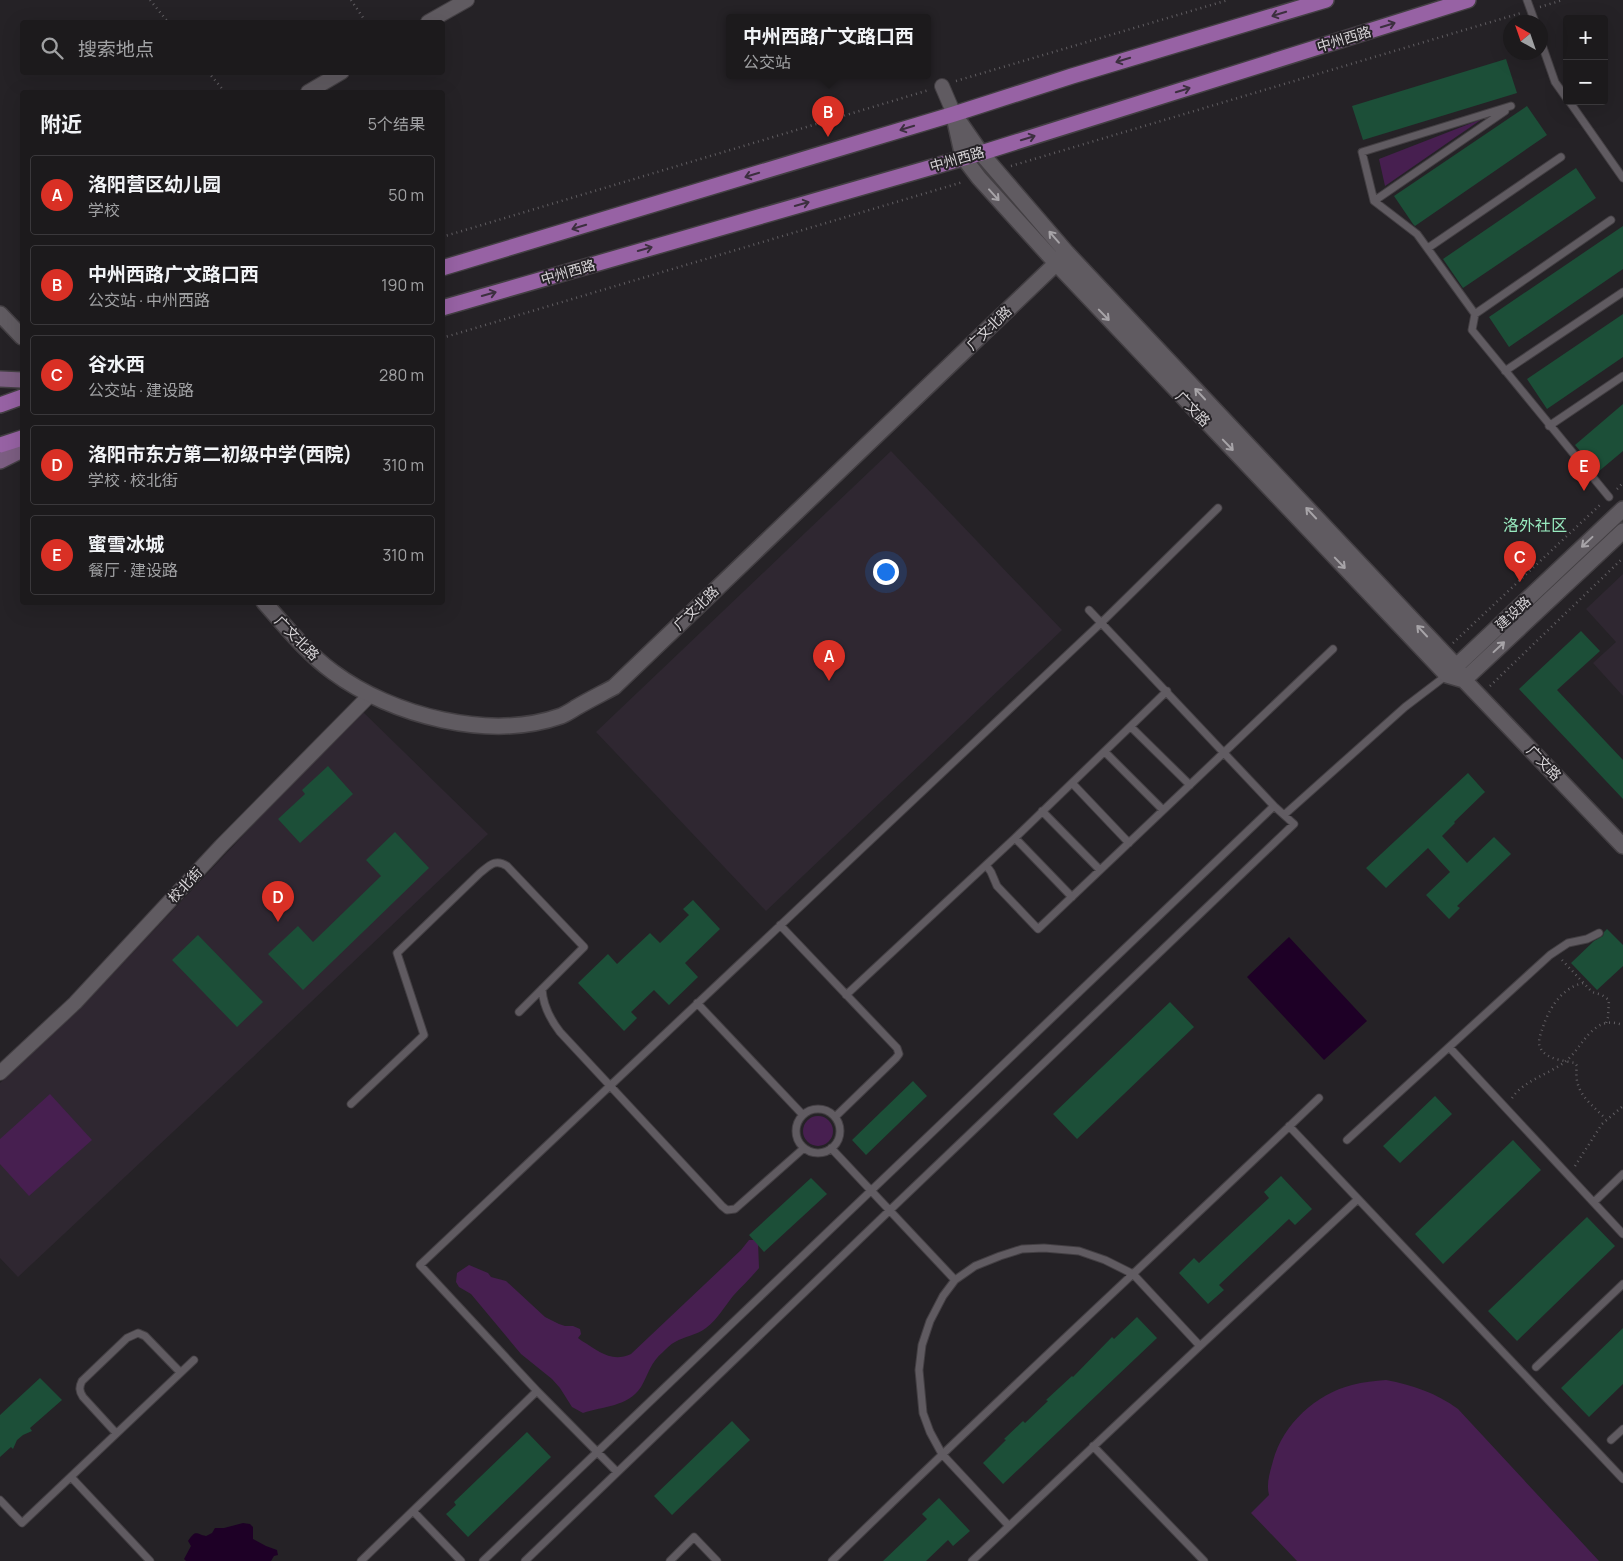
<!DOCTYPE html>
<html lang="zh">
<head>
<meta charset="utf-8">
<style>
  body { margin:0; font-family:Manrope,"Noto Sans SC",sans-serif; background:#292729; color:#f1f3f6 }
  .controls { position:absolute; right:15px; top:15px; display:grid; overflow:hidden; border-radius:5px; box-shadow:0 5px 20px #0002 }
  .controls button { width:45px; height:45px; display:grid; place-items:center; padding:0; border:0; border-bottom:1px solid #3a383b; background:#1c1a1c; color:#f1f3f6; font:25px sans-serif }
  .compass { position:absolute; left:1503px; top:15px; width:45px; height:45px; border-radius:50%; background:#1c1a1c; box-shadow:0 5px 20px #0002; rotate:320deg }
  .you { position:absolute; left:885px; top:571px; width:18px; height:18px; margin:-12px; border:4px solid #fff; border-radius:50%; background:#1a73e8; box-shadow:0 0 0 8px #1a73e833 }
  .badge { display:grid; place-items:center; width:32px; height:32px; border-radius:50%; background:#d93025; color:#fff; font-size:16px; font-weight:700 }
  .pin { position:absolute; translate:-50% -41px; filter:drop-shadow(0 1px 2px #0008) }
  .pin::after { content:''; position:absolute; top:26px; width:18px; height:15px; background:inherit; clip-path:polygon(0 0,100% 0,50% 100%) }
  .popup { position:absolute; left:726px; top:14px; width:205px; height:65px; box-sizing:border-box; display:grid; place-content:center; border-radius:5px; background:#1c1a1c; filter:drop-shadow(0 1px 4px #0005); font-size:16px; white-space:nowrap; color:#a0a1a3 }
  .popup b { font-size:19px; color:#f1f3f6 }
  .popup::after { content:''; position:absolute; left:50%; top:100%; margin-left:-10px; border:10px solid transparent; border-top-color:#1c1a1c }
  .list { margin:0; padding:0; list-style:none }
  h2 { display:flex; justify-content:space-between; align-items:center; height:65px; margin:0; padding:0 20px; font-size:21px }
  h2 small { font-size:16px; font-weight:400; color:#a0a1a3 }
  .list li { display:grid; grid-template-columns:32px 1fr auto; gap:15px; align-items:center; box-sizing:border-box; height:80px; margin:0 10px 10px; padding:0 10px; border:1px solid #3a383b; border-radius:5px }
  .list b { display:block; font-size:19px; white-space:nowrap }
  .list p { margin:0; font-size:16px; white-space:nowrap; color:#a0a1a3 }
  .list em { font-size:16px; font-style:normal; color:#a0a1a3 }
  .icon { flex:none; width:28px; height:28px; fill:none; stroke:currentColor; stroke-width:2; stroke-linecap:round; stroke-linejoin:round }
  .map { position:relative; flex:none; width:1623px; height:1561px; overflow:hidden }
  .search { position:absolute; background:#1c1a1c; box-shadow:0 5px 20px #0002; left:20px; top:20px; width:425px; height:55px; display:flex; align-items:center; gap:12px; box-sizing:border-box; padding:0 18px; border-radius:5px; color:#a0a1a3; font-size:19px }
  .panel { position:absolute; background:#1c1a1c; box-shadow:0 5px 20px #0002; left:20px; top:90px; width:425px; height:515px; border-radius:5px }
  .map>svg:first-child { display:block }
  .built { fill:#2f2731 }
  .green { fill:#471f50 }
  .water { fill:#1e0026 }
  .building { fill:#1c4f38 }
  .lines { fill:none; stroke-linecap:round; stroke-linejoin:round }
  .service-casing { stroke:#433f43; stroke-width:9 }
  .minor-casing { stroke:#433f43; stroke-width:16 }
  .tertiary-casing { stroke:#433f43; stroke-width:18 }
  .secondary-casing { stroke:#433f43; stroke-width:18 }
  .primary-casing { stroke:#433f43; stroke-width:18 }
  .path { stroke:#615e62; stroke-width:2.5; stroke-dasharray:1 4; stroke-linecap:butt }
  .service { stroke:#605b61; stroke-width:7 }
  .minor { stroke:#605b61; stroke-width:14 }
  .tertiary { stroke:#605b61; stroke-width:15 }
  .secondary { stroke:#7c5e82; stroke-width:15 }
  .primary { stroke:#9762a4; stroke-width:15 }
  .oneway { stroke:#3c2f3f }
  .oneway2 { stroke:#a7a4a8 }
  .labels { text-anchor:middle; stroke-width:4; stroke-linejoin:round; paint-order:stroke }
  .street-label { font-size:14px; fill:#d7d4d7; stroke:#252226 }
  .quarter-label { font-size:16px; fill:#98eabf; stroke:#252226 }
</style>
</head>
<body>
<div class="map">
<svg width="1623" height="1561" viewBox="0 0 1623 1561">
  <rect width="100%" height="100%" fill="#252226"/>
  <path class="built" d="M891,451L1062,630L766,911L596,732Z
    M1623,574V696L1593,663L1616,642L1586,609Z
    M361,710L488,834L252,1058L18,1277L0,1258V1083L79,1010Z"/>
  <path class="green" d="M1482,119L1385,186L1379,159Z
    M50,1094L92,1140L29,1196L0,1164V1139Z
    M803 1131a15 15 0 1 1 30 0a15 15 0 1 1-30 0Z
    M749,1240H754L758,1242L759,1268C751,1278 742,1286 733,1296C724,1307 718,1319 706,1328C695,1336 685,1336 675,1342C671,1344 667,1348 663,1352C650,1363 649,1373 641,1387C628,1407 603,1406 583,1413L572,1407L560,1388L552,1379L521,1354L471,1294L459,1287L456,1282L457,1273L469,1265L488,1273L491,1277L506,1281L545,1317L559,1324L565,1326H573L580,1329L581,1334L578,1338L582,1341C599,1351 611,1363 631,1354L741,1250Z
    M1386,1380C1413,1385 1436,1393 1458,1409L1599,1561H1297L1251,1513L1269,1495C1266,1484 1270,1472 1273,1461C1283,1424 1316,1394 1352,1385C1363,1382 1375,1381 1386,1380Z"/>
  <path class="water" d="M1289,937L1367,1021L1324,1060L1247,977Z
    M243,1523L250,1524L253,1527V1539L266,1546L277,1550L278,1555L274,1556L271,1561H186L184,1559L191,1546L188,1541C196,1529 196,1534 206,1536L212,1533L215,1528H224Z"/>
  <path class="building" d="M1506,59L1517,93L1363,140L1352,106Z
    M1527,106L1547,135L1415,226L1413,224L1394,196Z
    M1576,168L1596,198L1463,288L1443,259Z
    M1623,226V269L1509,347L1489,317Z
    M1623,314V357L1547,409L1527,379Z
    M1623,404V451L1598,472L1575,445Z
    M1581,631L1600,651L1557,690L1623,760V799L1519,689Z
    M328,766L353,794L300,843L278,819L305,794L302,790Z
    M1468,773L1485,792L1454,822L1455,823L1442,836L1467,863L1494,837L1511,854L1457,906L1460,908L1449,919L1426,895L1450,872L1428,848L1386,888L1366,868Z
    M395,832L429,868L303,990L268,954L298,926L313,942L381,876L366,860Z
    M693,900L720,929L685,963L698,977L669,1005L654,990L631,1012L637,1018L624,1031L578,983L608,954L617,964L650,933L660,943L689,915L683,909Z
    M1607,929L1623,945V966L1597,990L1571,963L1594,941L1603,936L1604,932Z
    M198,935L263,1002L237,1027L172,960Z
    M1170,1002L1194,1027L1077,1139L1053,1114Z
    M913,1081L927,1096L866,1155L852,1140Z
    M1435,1096L1452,1114L1400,1163L1383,1146Z
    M1513,1140L1541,1170L1443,1264L1415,1234Z
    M1281,1176L1312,1209L1295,1225L1289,1219L1219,1285L1224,1290L1208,1304L1179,1273L1194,1258L1199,1263L1269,1198L1264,1192Z
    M811,1178L827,1194L764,1252L749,1235Z
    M1587,1217L1615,1246L1517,1341L1488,1311Z
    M1137,1317L1157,1338L1003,1484L983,1463L1006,1440L1004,1439L1023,1421L1025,1423L1048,1401L1046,1400L1072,1376L1073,1377L1112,1337L1114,1339Z
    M1623,1328V1384L1589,1417L1561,1388Z
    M40,1378L62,1400L30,1428L32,1431L23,1435L17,1440L13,1449L11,1447L0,1457V1415Z
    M732,1421L750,1440L672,1515L654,1496Z
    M527,1432L551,1457L468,1537L446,1514L456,1505L454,1502Z
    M939,1498L970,1531L953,1546L948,1540L926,1561H883L927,1519L922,1514Z"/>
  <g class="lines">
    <defs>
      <path id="service" d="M1527,0L1535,22
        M1540,39L1555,82L1567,99
        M1569,101L1623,178
        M1511,106L1362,152L1374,201L1417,234L1475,314L1472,330L1609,497
        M1374,201L1505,111
        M1428,248L1561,157
        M1475,314L1611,220
        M1505,371L1623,292
        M1549,426L1623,376
        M1131,727L1190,785
        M1105,752L1163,810
        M1072,783L1129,843
        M1042,811L1100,870
        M1284,815L1405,707L1447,675
        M1015,838L1072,897
        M986,865L991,872L997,886L1038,929L1333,649
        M780,925L897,1048L899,1054L896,1058L835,1117
        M542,989C543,1006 550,1019 560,1032L722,1206L727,1210L735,1209L804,1148
        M846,995L1015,838L1167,691
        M697,1003L803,1115
        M1449,1047L1623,1234
        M351,1104L424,1035L397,953L480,873C489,866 495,858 507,866L584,947L519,1012
        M796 1131a22 22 0 1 1 44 0a22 22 0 1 1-44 0Z
        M1289,1126L1623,1479
        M1347,1140L1550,955L1568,943L1587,939L1599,933
        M831,1148L955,1280
        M1594,1202L1623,1174
        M1536,1367L1623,1284
        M116,1433L83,1397C79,1391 79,1387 82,1381L127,1338L138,1333L145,1336L180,1372
        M1611,1440L1623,1429
        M1093,1446L1204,1561
        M617,1472L537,1391L420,1265L1101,623L1218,508
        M71,1477L150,1561
        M0,1500L22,1523L194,1360
        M413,1511L461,1561
        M1009,1526L942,1454L930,1432L923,1413L919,1370L922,1345L930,1321L943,1296L955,1280L975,1266L1000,1256L1022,1249L1044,1248L1079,1251L1105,1260L1133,1274L1200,1346
        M361,1561L537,1391
        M483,1561L1274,806
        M525,1561L889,1211L1294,824L1274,806L1089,610
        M670,1561L694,1537L717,1561
        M832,1561C992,1404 1157,1253 1319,1098
        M972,1561L1200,1346L1358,1199"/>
      <path id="minor" d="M428,22L467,0
        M942,86L954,114
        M308,92L342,72
        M0,1073L75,1003L221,846L370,695"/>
      <path id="tertiary" d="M954,114L981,153L1067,253L1456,666L1464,680L1623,846
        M955,121L963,157L979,178L1056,263L1447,675L1464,680
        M0,314L22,337
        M264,602C286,627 307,653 333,672C392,716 490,741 561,716C566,714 572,710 577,707C589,700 601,694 614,687L1067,253
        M1450,672L1623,509
        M1464,680L1623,531"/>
      <path id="secondary" d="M0,379L22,380
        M0,461L22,450"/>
      <path id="primary" d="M442,268L954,114L1072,76L1326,0
        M442,308L981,153L1468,0
        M0,405L22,397
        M0,445L22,438"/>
    </defs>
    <use href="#service" class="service-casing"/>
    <use href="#minor" class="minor-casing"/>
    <use href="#tertiary" class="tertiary-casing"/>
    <use href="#secondary" class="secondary-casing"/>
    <use href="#primary" class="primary-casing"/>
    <path class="path" d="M150,0L168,22
      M351,0L366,22
      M1540,7L1563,0
      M208,72L225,92
      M956,81L1228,0
      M1011,166L1521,13
      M442,237L929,90
      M442,338L963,182
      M1617,489L1623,483
      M1453,643L1602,503
      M1490,686L1623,558
      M1562,960L1592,992L1602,995L1609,1000L1608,1017L1606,1023
      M1583,983C1561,988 1548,1010 1542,1030C1540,1036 1537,1043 1541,1049C1546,1059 1565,1061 1575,1063L1577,1066C1573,1092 1589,1102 1606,1119
      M1512,1098C1524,1080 1550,1074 1566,1061C1578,1051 1584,1036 1597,1027C1605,1021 1614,1022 1623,1025
      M1575,1166L1602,1124L1623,1106"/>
    <use href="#service" class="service"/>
    <use href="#minor" class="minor"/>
    <use href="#tertiary" class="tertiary"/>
    <use href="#secondary" class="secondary"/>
    <use href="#primary" class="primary"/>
  </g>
  <defs><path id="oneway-shaft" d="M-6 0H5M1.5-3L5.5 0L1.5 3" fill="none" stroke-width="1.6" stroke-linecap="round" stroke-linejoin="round" transform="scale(1.25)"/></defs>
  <g class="oneway">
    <use href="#oneway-shaft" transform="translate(1279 14) rotate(163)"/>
    <use href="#oneway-shaft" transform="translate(1388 25) rotate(-17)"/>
    <use href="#oneway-shaft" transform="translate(1123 60) rotate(163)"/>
    <use href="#oneway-shaft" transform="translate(1183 90) rotate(-17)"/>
    <use href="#oneway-shaft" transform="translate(907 128) rotate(163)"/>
    <use href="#oneway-shaft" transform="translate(1028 138) rotate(-17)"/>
    <use href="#oneway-shaft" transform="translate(752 175) rotate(163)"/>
    <use href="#oneway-shaft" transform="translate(802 204) rotate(-16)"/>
    <use href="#oneway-shaft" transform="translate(579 227) rotate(163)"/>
    <use href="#oneway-shaft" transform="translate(645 249) rotate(-16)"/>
    <use href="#oneway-shaft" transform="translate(489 294) rotate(-16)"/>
  </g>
  <g class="oneway2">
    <use href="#oneway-shaft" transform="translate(994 195) rotate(48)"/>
    <use href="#oneway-shaft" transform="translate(1054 237) rotate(-131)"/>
    <use href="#oneway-shaft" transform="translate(1104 315) rotate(46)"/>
    <use href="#oneway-shaft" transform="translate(1200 394) rotate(-133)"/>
    <use href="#oneway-shaft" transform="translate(1228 445) rotate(46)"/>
    <use href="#oneway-shaft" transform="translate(1311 513) rotate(-133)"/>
    <use href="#oneway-shaft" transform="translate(1587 542) rotate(137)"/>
    <use href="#oneway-shaft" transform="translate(1340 563) rotate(46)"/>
    <use href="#oneway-shaft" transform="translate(1422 631) rotate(-133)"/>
    <use href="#oneway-shaft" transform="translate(1499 647) rotate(-43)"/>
  </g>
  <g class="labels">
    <g class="street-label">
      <text transform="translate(1344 39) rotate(-17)" y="5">中州西路</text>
      <text transform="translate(957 159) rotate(-16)" y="5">中州西路</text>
      <text transform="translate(568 272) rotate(-16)" y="5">中州西路</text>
      <text transform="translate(989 328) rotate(-44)" y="5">广文北路</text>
      <text transform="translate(1193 409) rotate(46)" y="5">广文路</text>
      <text transform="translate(696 608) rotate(-44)" y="5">广文北路</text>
      <text transform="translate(1513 613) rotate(-43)" y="5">建设路</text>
      <text transform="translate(297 638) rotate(45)" y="5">广文北路</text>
      <text transform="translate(1544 763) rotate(46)" y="5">广文路</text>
      <text transform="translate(185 885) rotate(-47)" y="5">校北街</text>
    </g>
    <g class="quarter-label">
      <text x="1535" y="531">洛外社区</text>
    </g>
  </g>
</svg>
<div class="controls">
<button>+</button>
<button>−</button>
</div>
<svg class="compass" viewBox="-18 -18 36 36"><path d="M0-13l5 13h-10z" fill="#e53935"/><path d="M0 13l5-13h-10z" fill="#a0a1a3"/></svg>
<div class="you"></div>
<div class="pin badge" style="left:829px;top:681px">A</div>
<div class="pin badge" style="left:828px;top:137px">B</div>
<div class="popup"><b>中州西路广文路口西</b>公交站</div>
<div class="pin badge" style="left:1520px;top:582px">C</div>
<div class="pin badge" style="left:278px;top:922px">D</div>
<div class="pin badge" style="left:1584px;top:491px">E</div>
<div class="search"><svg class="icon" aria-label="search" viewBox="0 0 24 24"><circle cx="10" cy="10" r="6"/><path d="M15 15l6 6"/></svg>搜索地点</div>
<section class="panel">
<h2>附近<small>5个结果</small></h2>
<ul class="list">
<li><span class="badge">A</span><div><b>洛阳营区幼儿园</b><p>学校</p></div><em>50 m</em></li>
<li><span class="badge">B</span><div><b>中州西路广文路口西</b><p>公交站 · 中州西路</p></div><em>190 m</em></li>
<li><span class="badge">C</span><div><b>谷水西</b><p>公交站 · 建设路</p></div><em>280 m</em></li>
<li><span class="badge">D</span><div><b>洛阳市东方第二初级中学(西院)</b><p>学校 · 校北街</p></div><em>310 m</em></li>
<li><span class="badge">E</span><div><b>蜜雪冰城</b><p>餐厅 · 建设路</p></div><em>310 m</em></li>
</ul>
</section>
</div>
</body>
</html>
